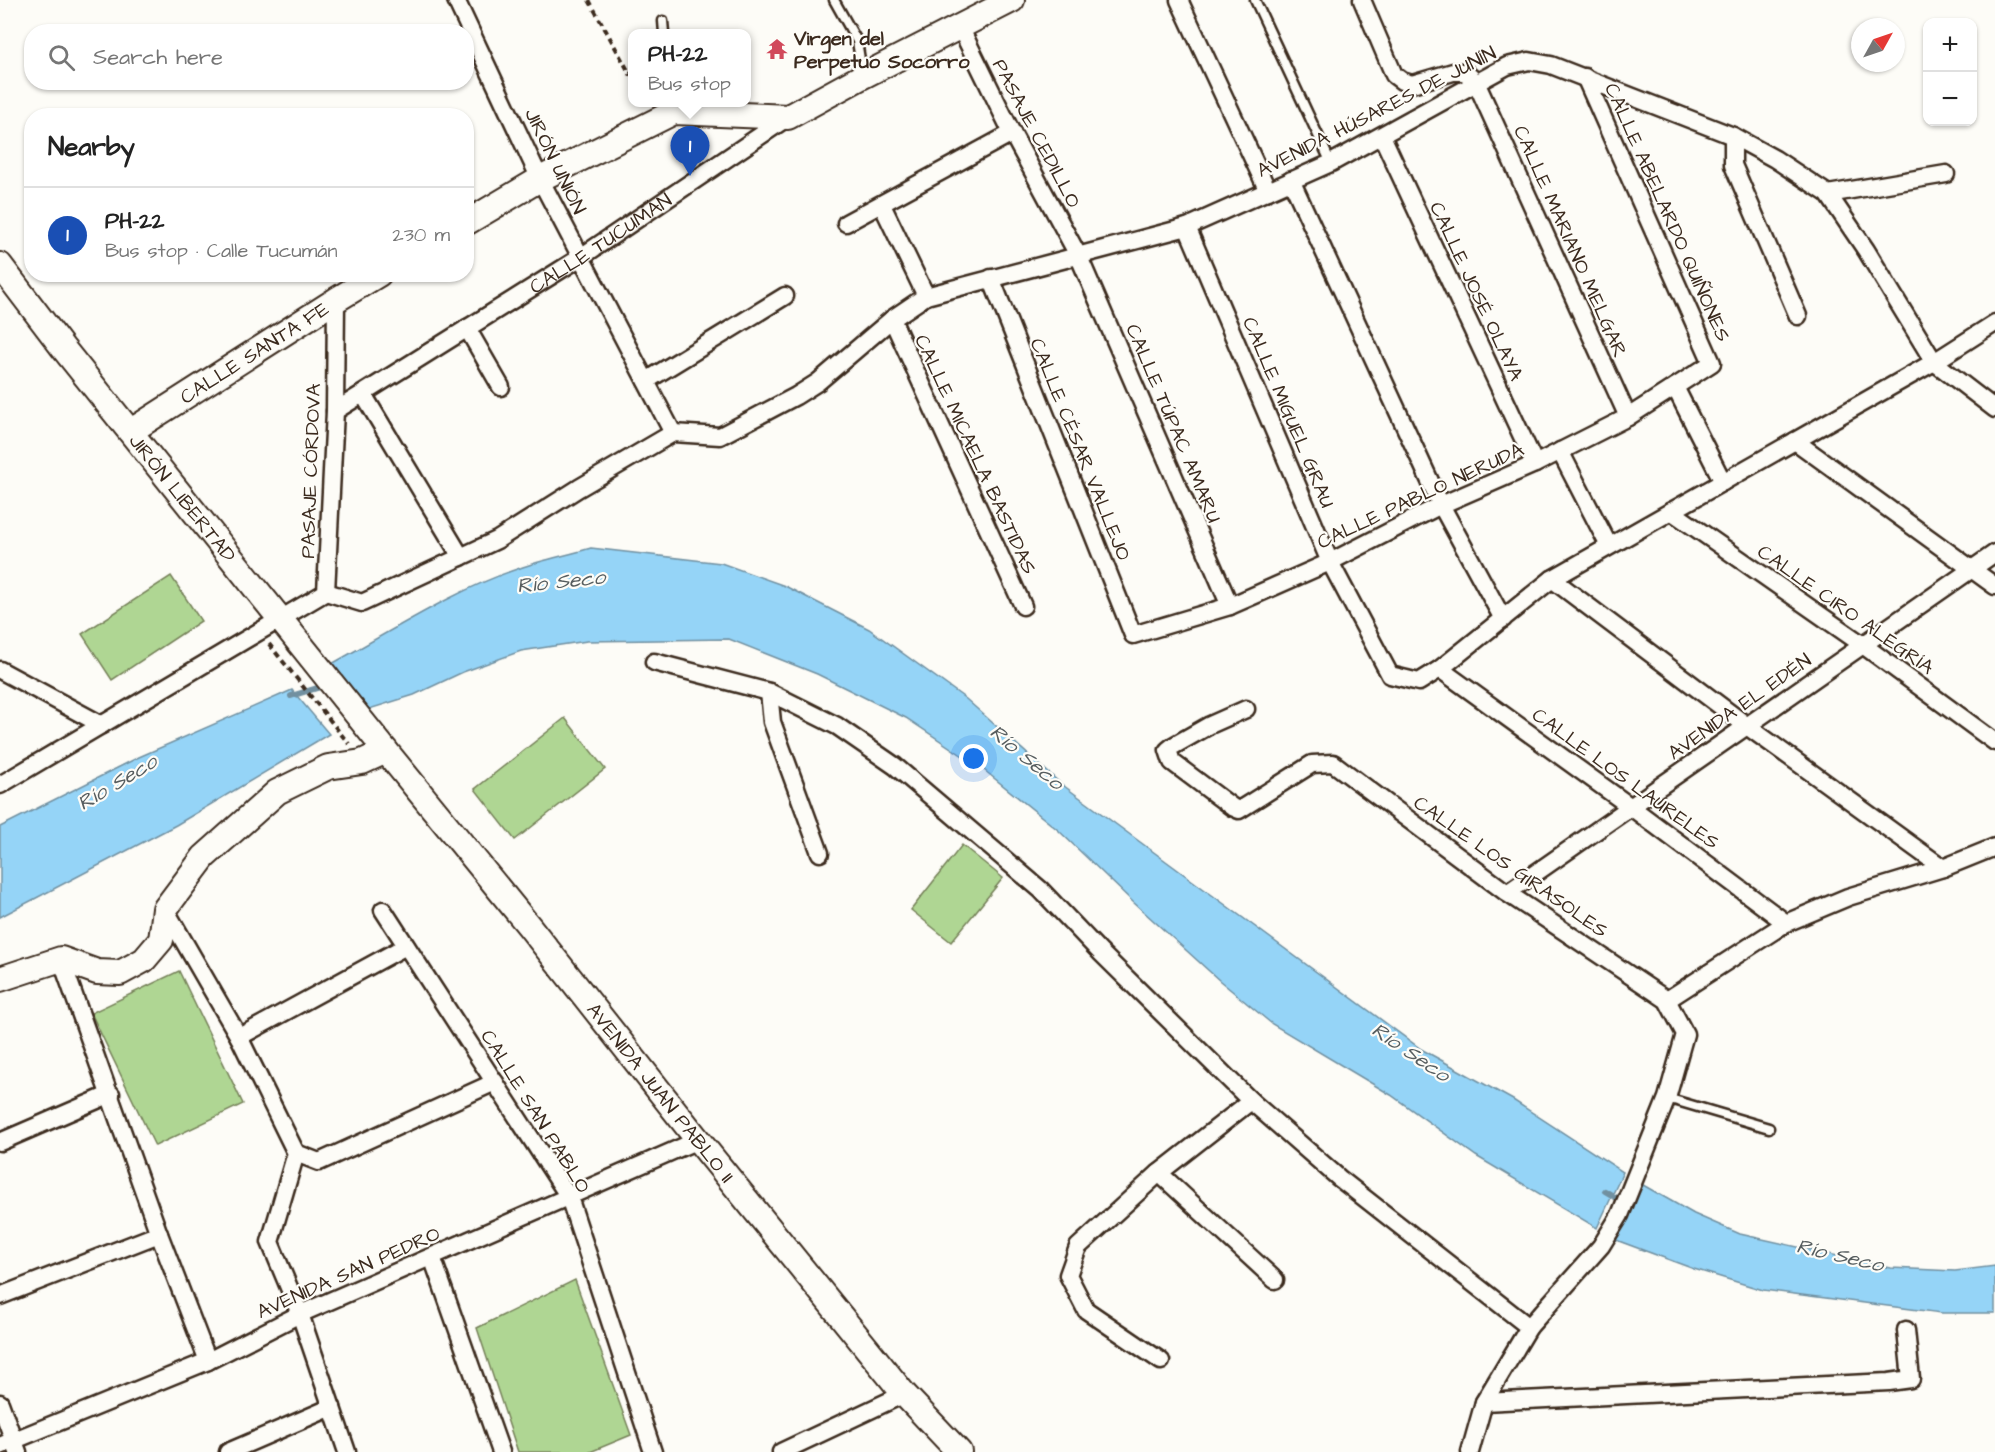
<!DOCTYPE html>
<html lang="en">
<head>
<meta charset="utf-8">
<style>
  body { margin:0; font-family:"Architects Daughter",sans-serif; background:#f6f6f6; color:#222 }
  .controls { position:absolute; right:18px; top:18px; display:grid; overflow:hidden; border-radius:12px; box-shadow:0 2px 4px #0004 }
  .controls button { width:54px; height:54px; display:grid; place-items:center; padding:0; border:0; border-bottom:2px solid #e0e0e0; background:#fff; color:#222; font:30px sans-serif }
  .compass { position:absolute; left:1851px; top:18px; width:54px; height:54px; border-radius:50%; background:#fff; box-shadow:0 2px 4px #0004; rotate:50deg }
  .you { position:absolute; left:974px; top:759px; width:21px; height:21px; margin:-15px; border:4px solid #fff; border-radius:50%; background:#1a73e8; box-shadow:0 0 0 9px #1a73e833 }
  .badge { display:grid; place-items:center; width:39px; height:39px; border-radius:50%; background:#1a73e8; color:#fff; font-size:20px; font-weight:700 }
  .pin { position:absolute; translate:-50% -50px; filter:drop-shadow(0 2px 3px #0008) }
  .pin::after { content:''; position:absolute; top:32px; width:21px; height:18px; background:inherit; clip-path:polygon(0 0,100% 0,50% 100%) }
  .popup { position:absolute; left:628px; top:29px; width:123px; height:78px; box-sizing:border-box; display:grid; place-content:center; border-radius:12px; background:#fff; filter:drop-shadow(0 2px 4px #0005); font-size:20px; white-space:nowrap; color:#767676 }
  .popup b { font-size:22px; color:#222 }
  .popup::after { content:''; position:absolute; left:50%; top:100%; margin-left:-12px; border:12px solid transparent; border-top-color:#fff }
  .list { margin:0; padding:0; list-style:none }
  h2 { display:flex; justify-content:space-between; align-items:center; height:78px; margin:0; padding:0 24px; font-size:26px }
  h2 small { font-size:20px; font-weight:400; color:#767676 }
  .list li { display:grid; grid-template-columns:39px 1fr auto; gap:18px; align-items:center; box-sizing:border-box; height:96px; padding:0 24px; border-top:2px solid #e0e0e0 }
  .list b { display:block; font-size:22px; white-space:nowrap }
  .list p { margin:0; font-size:20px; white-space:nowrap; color:#767676 }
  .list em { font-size:20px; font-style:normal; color:#767676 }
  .icon { flex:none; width:33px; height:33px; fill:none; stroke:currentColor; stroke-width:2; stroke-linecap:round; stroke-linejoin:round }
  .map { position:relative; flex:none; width:1995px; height:1452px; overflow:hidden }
  .search { position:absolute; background:#fff; box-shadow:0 2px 4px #0004; left:24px; top:24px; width:450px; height:66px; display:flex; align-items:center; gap:15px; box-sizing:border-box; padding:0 21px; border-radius:24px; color:#767676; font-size:22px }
  .panel { position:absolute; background:#fff; box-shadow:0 2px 4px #0004; left:24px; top:108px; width:450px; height:174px; border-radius:24px }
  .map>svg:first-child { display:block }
  .green { fill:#afd693; stroke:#758058; stroke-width:1.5 }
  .water { fill:#95d4f7; stroke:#7190a0; stroke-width:1.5 }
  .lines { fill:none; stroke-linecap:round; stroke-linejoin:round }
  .stream { stroke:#7190a0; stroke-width:6 }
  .lane-casing { stroke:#3b2a1e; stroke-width:13 }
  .street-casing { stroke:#3b2a1e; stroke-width:21 }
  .secondary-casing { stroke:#3b2a1e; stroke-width:28 }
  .path { stroke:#3b2a1e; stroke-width:4; stroke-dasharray:6 4.5; stroke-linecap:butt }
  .lane { stroke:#fdfcf7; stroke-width:8 }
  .street { stroke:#fdfcf7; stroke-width:16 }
  .secondary { stroke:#fdfcf7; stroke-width:24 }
  .labels { text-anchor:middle; stroke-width:4.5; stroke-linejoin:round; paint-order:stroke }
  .poi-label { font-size:20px; font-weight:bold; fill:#3b2a1e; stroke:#fdfcf7; text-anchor:start }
  .street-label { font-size:20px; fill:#3b2a1e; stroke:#fdfcf7 }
  .water-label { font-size:21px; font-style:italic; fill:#565d5f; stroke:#fdfcf7 }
</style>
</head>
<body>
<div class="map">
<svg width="1995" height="1452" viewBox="0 0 1995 1452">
  <rect width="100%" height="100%" fill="#fdfcf7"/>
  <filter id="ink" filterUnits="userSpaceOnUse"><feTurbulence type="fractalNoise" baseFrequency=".0167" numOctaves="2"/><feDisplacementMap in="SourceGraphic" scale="12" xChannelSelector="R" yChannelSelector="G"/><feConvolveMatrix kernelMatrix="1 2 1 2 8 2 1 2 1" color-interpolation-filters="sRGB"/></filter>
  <g filter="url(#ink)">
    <path class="green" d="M171,576L201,621L112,680L82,634Z
      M565,718L605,769L515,840L475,789Z
      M962,845L1003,878L951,942L911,910Z
      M179,971L243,1104L155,1146L91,1013Z
      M575,1280L631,1435L590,1452H518L477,1328Z"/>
    <path class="water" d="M591,548L721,563L785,586L869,629L966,699L1060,783L1421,1049L1513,1100L1623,1172L1597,1228L1476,1156L1391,1095L1272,1024L1220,981L1133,902L1058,830L984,770L906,718L817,674L729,639L587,641L521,651L463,672L414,695L363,711L328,666C388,633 456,589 520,568C543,560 568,555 591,548Z
      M292,690L329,734L176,825L0,917V827L139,757Z
      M1643,1185L1694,1214L1740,1234L1891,1268L1955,1271L1995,1266V1313H1942L1763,1290L1694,1269L1616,1240Z"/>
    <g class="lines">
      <path class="stream" d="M291,696L327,685
        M1605,1191L1625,1203"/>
      <defs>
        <path id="lane" d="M834,0L857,41L862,72
          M1255,0L1331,163
          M663,21L664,33
          M1667,1098L1769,1128"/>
        <g id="street">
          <path d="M456,0L540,179L673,433"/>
          <path d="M1179,0L1268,191"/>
          <path d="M1362,0L1394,75L1402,81L1412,84L1453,72H1465L1476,82L1628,417"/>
          <path d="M960,27L1012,133L1079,257L1230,606"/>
          <path d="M1382,136L1535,464"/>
          <path d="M1733,136V165L1798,316"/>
          <path d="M1291,180L1441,505L1503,619"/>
          <path d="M1828,194L1946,174"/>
          <path d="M882,205L926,296"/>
          <path d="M846,223L1012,133"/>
          <path d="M1187,227L1330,562L1390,675L1419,682L1440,669L1552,579L1934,362L1995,323"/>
          <path d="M991,278L1133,635L1230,606L1330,562L1441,505L1535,464L1628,417L1712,363L1585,77"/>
          <path d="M892,319L1023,606"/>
          <path d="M467,328L501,387"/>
          <path d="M646,381L785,296"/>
          <path d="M1675,387L1723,482"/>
          <path d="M363,394L461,557"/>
          <path id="s1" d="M335,411L581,257L788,117"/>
          <path d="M1795,441L1995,586"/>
          <path d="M1560,451L1609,546"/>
          <path d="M1671,511L1863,645L1995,742"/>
          <path d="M1552,579L1747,726L1943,868"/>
          <path d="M326,592L362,603L497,540L579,488L673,433L720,436L796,396L818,382L892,319L926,296L1187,227L1331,163L1507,66L1529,61L1551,65L1733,136L1775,159L1828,194L1866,250L1934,362L1995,409"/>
          <path d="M654,662L769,692L837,726L895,766L1041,890L1101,953L1251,1101L1339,1178L1529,1327"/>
          <path d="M1440,669L1631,807L1786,923"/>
          <path d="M0,670L102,725"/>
          <path d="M769,692L772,722L820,853"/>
          <path d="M1246,709L1210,725L1173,746L1168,750L1172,762L1232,807L1239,810L1312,764L1333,763L1507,893L1667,1000L1685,1034L1667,1098L1620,1215L1601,1246L1529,1327L1484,1402L1470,1452"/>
          <path d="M0,785L326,592L335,411L336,300"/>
          <path d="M1507,893L1995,553"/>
          <path d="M165,909L239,1037L296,1153L270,1242L300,1314L347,1452"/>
          <path d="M383,910L569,1197L653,1452"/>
          <path d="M61,959L159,1234L208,1361"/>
          <path d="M1667,1000L1786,923L1848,897L1943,868L1995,847"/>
          <path d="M239,1037L406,946"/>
          <path d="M0,1142L111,1094"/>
          <path d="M296,1153L319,1162L495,1082"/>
          <path d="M1159,1173L1275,1280"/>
          <path d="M432,1257L501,1452"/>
          <path d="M0,1296L159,1234"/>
          <path d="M1161,1361L1086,1310L1068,1275L1078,1247L1159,1173L1251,1101"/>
          <path d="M1484,1402L1889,1382L1911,1379L1906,1330"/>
          <path d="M0,1403L18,1452"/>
          <path d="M0,1446L208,1361L300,1314L698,1140"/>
          <path d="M228,1452L332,1407"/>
          <path d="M781,1452L904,1394"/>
        </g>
        <g id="secondary">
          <path d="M466,223L540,179L674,112L788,117L863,76L1012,0"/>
          <path id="s2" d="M0,265L63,348L386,751L529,926L698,1140L904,1394L959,1452"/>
          <path id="s3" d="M131,431L336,300L379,274"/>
          <path d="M0,979L61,959L97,972L120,973L144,960L161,940L165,909L204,857L277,792L328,767L362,762L386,751"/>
        </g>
      </defs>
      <use href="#lane" class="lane-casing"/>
      <use href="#street" class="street-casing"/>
      <use href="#secondary" class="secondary-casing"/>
      <path class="path" d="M589,0L630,74L633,72
        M269,644L349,744"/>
      <use href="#lane" class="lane"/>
      <use href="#street" class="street"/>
      <use href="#secondary" class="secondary"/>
    </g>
  </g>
  <defs>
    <symbol id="temple-bare" viewBox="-9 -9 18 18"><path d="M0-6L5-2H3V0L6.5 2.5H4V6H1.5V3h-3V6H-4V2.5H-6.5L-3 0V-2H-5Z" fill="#d1495b" stroke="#fdfcf7" stroke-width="2.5" paint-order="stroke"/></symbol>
  </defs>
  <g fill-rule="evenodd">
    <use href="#temple-bare" x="762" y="34" width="30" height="30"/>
  </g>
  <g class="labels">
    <g class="poi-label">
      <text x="794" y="45">Virgen del<tspan x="794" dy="23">Perpetuo Socorro</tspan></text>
    </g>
    <g class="street-label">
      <text transform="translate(1376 111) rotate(-27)" y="7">AVENIDA HÚSARES DE JUNÍN</text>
      <text transform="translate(1037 133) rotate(62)" y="7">PASAJE CEDILLO</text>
      <text transform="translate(556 161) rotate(64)" y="7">JIRÓN UNIÓN</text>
      <text transform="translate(1668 212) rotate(66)" y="7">CALLE ABELARDO QUIÑONES</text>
      <text transform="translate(1571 241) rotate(66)" y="7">CALLE MARIANO MELGAR</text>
      <text dy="7" stroke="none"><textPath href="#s1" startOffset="314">CALLE TUCUMÁN</textPath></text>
      <text transform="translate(1477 291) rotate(65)" y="7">CALLE JOSÉ OLAYA</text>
      <text dy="7" stroke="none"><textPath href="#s3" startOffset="146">CALLE SANTA FE</textPath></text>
      <text transform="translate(1289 412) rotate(67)" y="7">CALLE MIGUEL GRAU</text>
      <text transform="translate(1174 423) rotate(67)" y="7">CALLE TÚPAC AMARU</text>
      <text transform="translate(1081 449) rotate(68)" y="7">CALLE CÉSAR VALLEJO</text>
      <text transform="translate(976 454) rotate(65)" y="7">CALLE MICAELA BASTIDAS</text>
      <text transform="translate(310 471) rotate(-88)" y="7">PASAJE CÓRDOVA</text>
      <text transform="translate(1420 495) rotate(-25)" y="7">CALLE PABLO NERUDA</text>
      <text dy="7" stroke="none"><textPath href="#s2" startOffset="296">JIRÓN LIBERTAD</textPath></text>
      <text transform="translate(1846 609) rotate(35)" y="7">CALLE CIRO ALEGRÍA</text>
      <text transform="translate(1739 706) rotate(-35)" y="7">AVENIDA EL EDÉN</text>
      <text transform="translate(1626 778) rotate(36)" y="7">CALLE LOS LAURELES</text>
      <text transform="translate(1511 866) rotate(35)" y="7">CALLE LOS GIRASOLES</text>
      <text dy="7" stroke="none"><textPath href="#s2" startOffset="1059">AVENIDA JUAN PABLO II</textPath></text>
      <text transform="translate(536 1111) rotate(58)" y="7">CALLE SAN PABLO</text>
      <text transform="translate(348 1272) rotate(-24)" y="7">AVENIDA SAN PEDRO</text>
    </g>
    <g class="water-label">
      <text transform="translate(561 581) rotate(-6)" y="7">Río Seco</text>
      <text transform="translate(1027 757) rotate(40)" y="7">Río Seco</text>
      <text transform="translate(117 782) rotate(-31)" y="7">Río Seco</text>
      <text transform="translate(1411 1052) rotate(34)" y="7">Río Seco</text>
      <text transform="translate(1840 1255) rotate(13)" y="7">Río Seco</text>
    </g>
  </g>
</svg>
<div class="controls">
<button>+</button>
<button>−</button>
</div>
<svg class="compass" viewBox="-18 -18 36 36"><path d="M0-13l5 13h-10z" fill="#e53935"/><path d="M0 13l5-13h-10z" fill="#767676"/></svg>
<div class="you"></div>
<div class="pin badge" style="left:690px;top:176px;background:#1a4fb4">1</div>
<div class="popup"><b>PH-22</b>Bus stop</div>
<div class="search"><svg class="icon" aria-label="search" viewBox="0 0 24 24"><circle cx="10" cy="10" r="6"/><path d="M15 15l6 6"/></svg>Search here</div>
<section class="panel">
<h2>Nearby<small></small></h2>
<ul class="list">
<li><span class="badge" style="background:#1a4fb4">1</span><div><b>PH-22</b><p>Bus stop · Calle Tucumán</p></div><em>230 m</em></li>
</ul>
</section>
</div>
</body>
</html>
